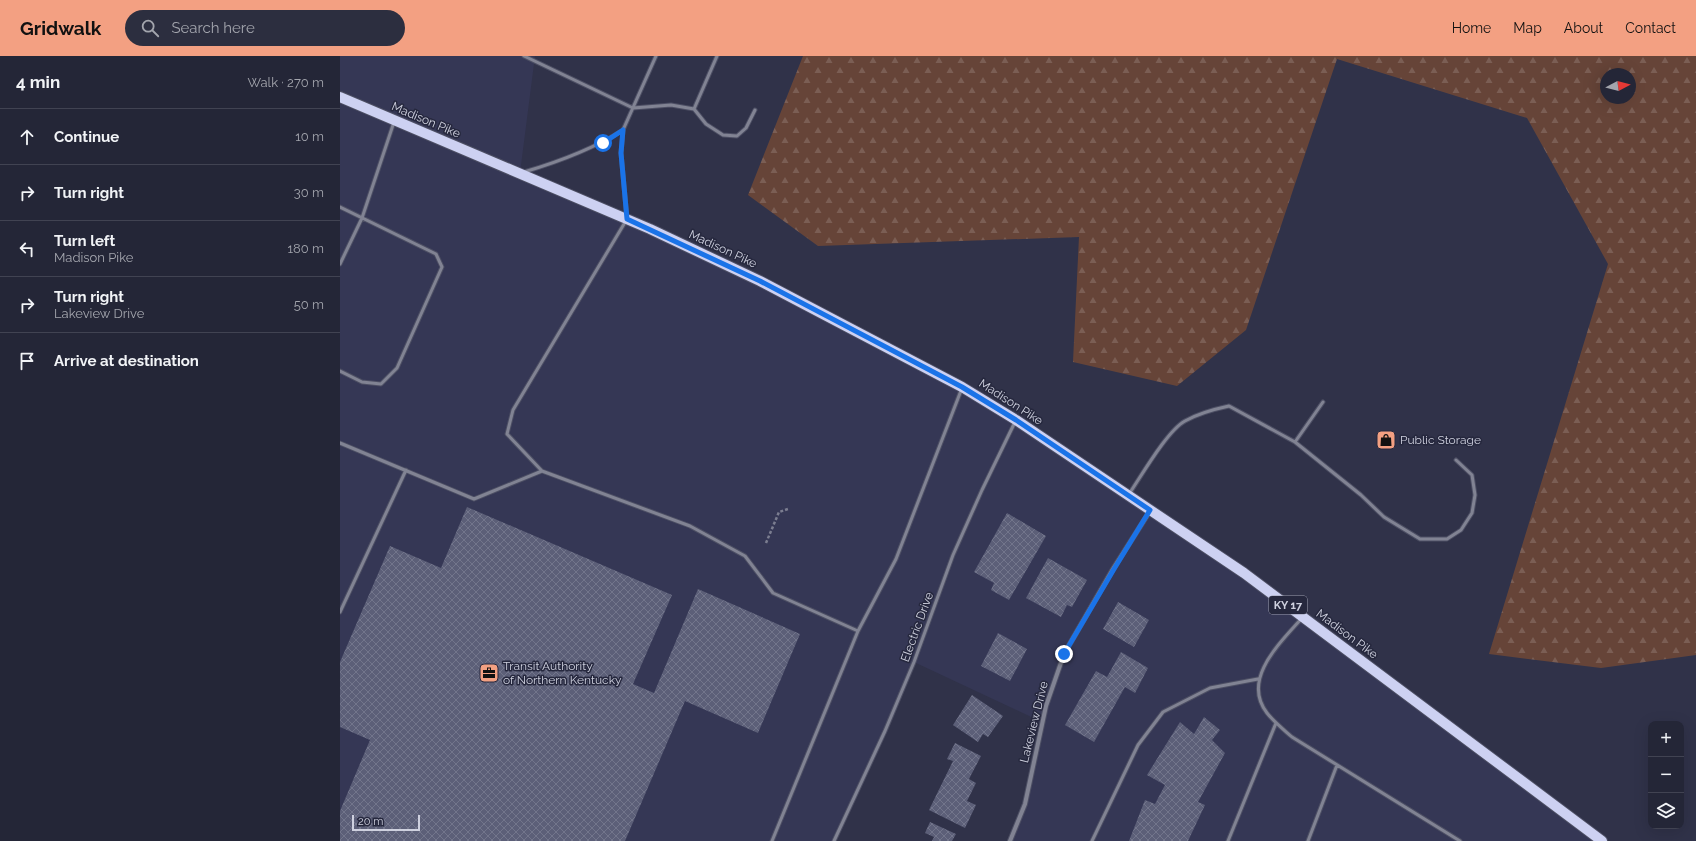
<!DOCTYPE html>
<html lang="en">
<head>
<meta charset="utf-8">
<style>
  body { margin:0; font-family:Raleway,sans-serif; background:#2c2e3f; color:#f1f3f6 }
  .controls { position:absolute; right:12px; bottom:12px; display:grid; overflow:hidden; border-radius:8px; box-shadow:0 4px 16px #0002 }
  .controls button { width:36px; height:36px; display:grid; place-items:center; padding:0; border:0; border-bottom:1px solid #414352; background:#242637; color:#f1f3f6; font:20px sans-serif }
  .compass { position:absolute; left:1260px; top:12px; width:36px; height:36px; border-radius:50%; background:#242637; box-shadow:0 4px 16px #0002; rotate:83deg }
  .scale { position:absolute; left:12px; bottom:10px; width:68px; box-sizing:border-box; padding-left:4px; border:2px solid #cfd1df; border-top:0; font-size:11px; line-height:14px; white-space:nowrap; color:#cfd1df; -webkit-text-stroke:3px #26283e; paint-order:stroke }
  .stop { position:absolute; width:12px; height:12px; margin:-9px; border:3px solid #1a73e8; border-radius:50%; background:#fff }
  .stop.end { background:#1a73e8; border-color:#fff; box-shadow:0 1px 4px #0008 }
  .list { margin:0; padding:0; list-style:none }
  h2 { display:flex; justify-content:space-between; align-items:center; height:52px; margin:0; padding:0 16px; font-size:17px }
  h2 small { font-size:13px; font-weight:400; color:#a3a5ad }
  .list li { display:grid; grid-template-columns:26px 1fr auto; gap:12px; align-items:center; box-sizing:border-box; height:56px; padding:0 16px; border-top:1px solid #414352 }
  .list b { display:block; font-size:15px; white-space:nowrap }
  .list p { margin:0; font-size:13px; white-space:nowrap; color:#a3a5ad }
  .list em { font-size:13px; font-style:normal; color:#a3a5ad }
  .icon { flex:none; width:22px; height:22px; fill:none; stroke:currentColor; stroke-width:2; stroke-linecap:round; stroke-linejoin:round }
  .map { position:relative; flex:none; width:1356px; height:785px; overflow:hidden }
  header { display:flex; align-items:center; gap:24px; box-sizing:border-box; height:56px; padding:0 20px; background:#f3a082; color:#111 }
  header strong { font-size:19px }
  nav { display:flex; gap:22px; margin-inline-start:auto; font-size:14px }
  .search { width:280px; height:36px; background:#2c2e3f; display:flex; align-items:center; gap:10px; box-sizing:border-box; padding:0 14px; border-radius:22px; color:#a3a5ad; font-size:15px }
  main { display:flex }
  aside { flex:1; background:#242637 }
  .map>svg:first-child { display:block }
  .built { fill:#353755 }
  .forest { fill:url(#forest-firs); fill-rule:evenodd }
  .building { fill:url(#building-cross-hatch) }
  .lines { fill:none; stroke-linecap:round; stroke-linejoin:round }
  .lane-casing { stroke:#4d4f64; stroke-width:5 }
  .street-casing { stroke:#4d4f64; stroke-width:6 }
  .primary-casing { stroke:#4d4f64; stroke-width:12 }
  .path { stroke:#7b7d90; stroke-width:2.5; stroke-dasharray:3 2; stroke-linecap:butt }
  .lane { stroke:#818393; stroke-width:3 }
  .street { stroke:#818393; stroke-width:4 }
  .primary { stroke:#cdd1f2; stroke-width:10 }
  .route { stroke:#1a73e8; stroke-width:5 }
  .labels { text-anchor:middle; stroke-width:3; stroke-linejoin:round; paint-order:stroke }
  .shield { fill:#26283e; stroke:#9c9eaf; stroke-width:1 }
  .shield-label { font-size:11px; font-weight:bold; fill:#cfd1df }
  .street-label { font-size:12px; fill:#cfd1df; stroke:#26283e }
  .poi-label { font-size:12px; fill:#cfd1df; stroke:#26283e; text-anchor:start }
</style>
</head>
<body>
<header>
<strong>Gridwalk</strong>
<div class="search"><svg class="icon" aria-label="search" viewBox="0 0 24 24"><circle cx="10" cy="10" r="6"/><path d="M15 15l6 6"/></svg>Search here</div>
<nav><a>Home</a><a>Map</a><a>About</a><a>Contact</a></nav>
</header>
<main>
<aside>
<h2>4 min<small>Walk · 270 m</small></h2>
<ul class="list">
<li><svg class="icon" aria-label="ahead" viewBox="0 0 24 24"><path d="M12 20V5M6 11l6-6 6 6"/></svg><div><b>Continue</b></div><em>10 m</em></li>
<li><svg class="icon" aria-label="right" viewBox="0 0 24 24"><path d="M7 20v-9h11M14 6l5 5-5 5"/></svg><div><b>Turn right</b></div><em>30 m</em></li>
<li><svg class="icon" aria-label="left" viewBox="0 0 24 24"><path d="M17 20v-9H6M10 6l-5 5 5 5"/></svg><div><b>Turn left</b><p>Madison Pike</p></div><em>180 m</em></li>
<li><svg class="icon" aria-label="right" viewBox="0 0 24 24"><path d="M7 20v-9h11M14 6l5 5-5 5"/></svg><div><b>Turn right</b><p>Lakeview Drive</p></div><em>50 m</em></li>
<li><svg class="icon" aria-label="arrive" viewBox="0 0 24 24"><path d="M6 21V4h12l-3 4 3 4H6"/></svg><div><b>Arrive at destination</b></div></li>
</ul>
</aside>
<div class="map">
<svg width="1356" height="785" viewBox="0 0 1356 785">
  <defs>
    <pattern id="forest-firs" width="22" height="20" patternUnits="userSpaceOnUse"><rect width="22" height="20" fill="#664438"/><path d="M5 1l3.5 6h-7zM16 11l3.5 6h-7z" fill="#7b5e54"/></pattern>
    <pattern id="building-cross-hatch" width="8" height="8" patternUnits="userSpaceOnUse"><rect width="8" height="8" fill="#5c5f78"/><path d="M0 0l8 8M0 8l8-8" fill="none" stroke="#72758b"/></pattern>
  </defs>
  <rect width="100%" height="100%" fill="#303249"/>
  <path class="built" d="M0,0H195L180,117L310,173L622,331L904,517L1262,785H670L685,748L702,666L574,606L545,675L494,785H0Z"/>
  <path class="forest" d="M463,0H1356V599L1261,612L1149,598L1268,208L1187,62L997,3L906,274L837,330L733,306L739,181L478,190L408,139ZM1266,18H1290V42H1266Z"/>
  <path class="building" d="M127,451L332,539L293,628L314,637L358,533L460,578L418,677L345,645L285,785H0V755L30,684L0,671V606L50,490L101,512Z
    M667,457L706,480L669,544L651,534L654,527L634,516Z
    M708,502L747,524L732,551L727,549L721,561L686,542Z
    M778,546L809,564L794,591L763,573Z
    M658,577L687,593L670,625L641,610Z
    M781,596L808,612L795,637L785,631L754,686L725,669L756,615L767,621Z
    M632,639L663,660L648,681L643,678L638,686L613,669Z
    M864,661L880,674L872,684L885,697L858,746L865,749L848,785H789L805,744L815,748L825,729L807,719L840,666L854,678Z
    M615,687L641,700L629,723L636,727L627,745L636,749L625,772L589,754L613,705L607,703Z
    M590,766L616,778L612,785H592L594,781L585,777Z"/>
  <g class="lines">
    <defs>
      <path id="lane" d="M184,0L293,52L331,49L354,53L366,68L383,79L397,80L406,72L415,54
        M354,53L377,0
        M184,116C218,106 253,93 283,74
        M0,151L96,198L102,211L57,312L41,328L22,326L0,315
        M0,208L22,162L54,66
        M955,386L983,346
        M0,387L134,443L202,415L350,470L405,500L433,537L518,575
        M202,415L167,378L173,354L287,163L281,97L283,74L316,0
        M789,438C802,419 827,375 845,365C859,357 875,353 889,350L955,386L1021,439L1044,461L1080,483H1107L1121,474L1132,457L1135,439L1132,419L1116,404
        M0,556L66,414
        M962,562C940,587 901,623 927,657C934,666 943,673 952,681L1120,785
        M432,785L518,575L556,503L622,332
        M494,785L545,675L574,606L613,499L642,434L675,366
        M752,785L798,689L823,656L870,632L918,623
        M888,785L936,667
        M968,785L997,709"/>
      <path id="street" d="M670,785L685,748L706,650L724,598L773,513L810,455"/>
      <path id="primary" d="M0,41L310,173L420,225L622,331L676,364L904,517L1262,785"/>
    </defs>
    <use href="#lane" class="lane-casing"/>
    <use href="#street" class="street-casing"/>
    <use href="#primary" class="primary-casing"/>
    <path class="path" d="M426,487L439,456L448,453"/>
    <use href="#lane" class="lane"/>
    <use href="#street" class="street"/>
    <use href="#primary" class="primary"/>
  </g>
  <g class="lines">
    <path class="route" d="M263,87L283,74L281,97L287,163L420,225L622,331L676,364L810,454L774,513L724,598"/>
  </g>
  <defs>
    <symbol id="shop-square" viewBox="-11 -11 22 22"><rect x="-9" y="-9" width="18" height="18" rx="4" fill="#f3a082" stroke="#26283e"/><path d="M-5-2.5h2.3a2.7 3.5 0 0 1 5.4 0H5L5.5 6h-11ZM-1.5-2.5h3a1.5 2.3 0 0 0-3 0Z" fill="#111"/></symbol>
    <symbol id="office-square" viewBox="-11 -11 22 22"><rect x="-9" y="-9" width="18" height="18" rx="4" fill="#f3a082" stroke="#26283e"/><path d="M-6-3h4V-5.5h4V-3h4V5H-6ZM-1-4.5V-3h2v-1.5ZM-6 0V1H6V0Z" fill="#111"/></symbol>
  </defs>
  <g fill-rule="evenodd">
    <use href="#shop-square" x="1035" y="373" width="22" height="22"/>
    <use href="#office-square" x="138" y="606" width="22" height="22"/>
  </g>
  <g class="labels">
    <rect class="shield" x="929" y="540" width="38" height="18" rx="3"/>
    <g class="shield-label">
      <text x="948" y="553">KY 17</text>
    </g>
    <g class="street-label">
      <text transform="translate(86 64) rotate(23)" y="4">Madison Pike</text>
      <text transform="translate(383 193) rotate(25)" y="4">Madison Pike</text>
      <text transform="translate(671 346) rotate(33)" y="4">Madison Pike</text>
      <text transform="translate(577 571) rotate(-70)" y="4">Electric Drive</text>
      <text transform="translate(1007 578) rotate(37)" y="4">Madison Pike</text>
      <text transform="translate(694 666) rotate(-76)" y="4">Lakeview Drive</text>
    </g>
    <g class="poi-label">
      <text x="1060" y="388">Public Storage</text>
      <text x="163" y="614">Transit Authority<tspan x="163" dy="14">of Northern Kentucky</tspan></text>
    </g>
  </g>
</svg>
<div class="controls">
<button>+</button>
<button>−</button>
<button><svg class="icon" aria-label="layers" viewBox="0 0 24 24"><path d="M12 4l9 5-9 5-9-5zM3 14l9 5 9-5"/></svg></button>
</div>
<svg class="compass" viewBox="-18 -18 36 36"><path d="M0-13l5 13h-10z" fill="#e53935"/><path d="M0 13l5-13h-10z" fill="#a3a5ad"/></svg>
<div class="scale">20 m</div>
<div class="stop" style="left:263px;top:87px"></div>
<div class="stop end" style="left:724px;top:598px"></div>
</div>
</main>
</body>
</html>
